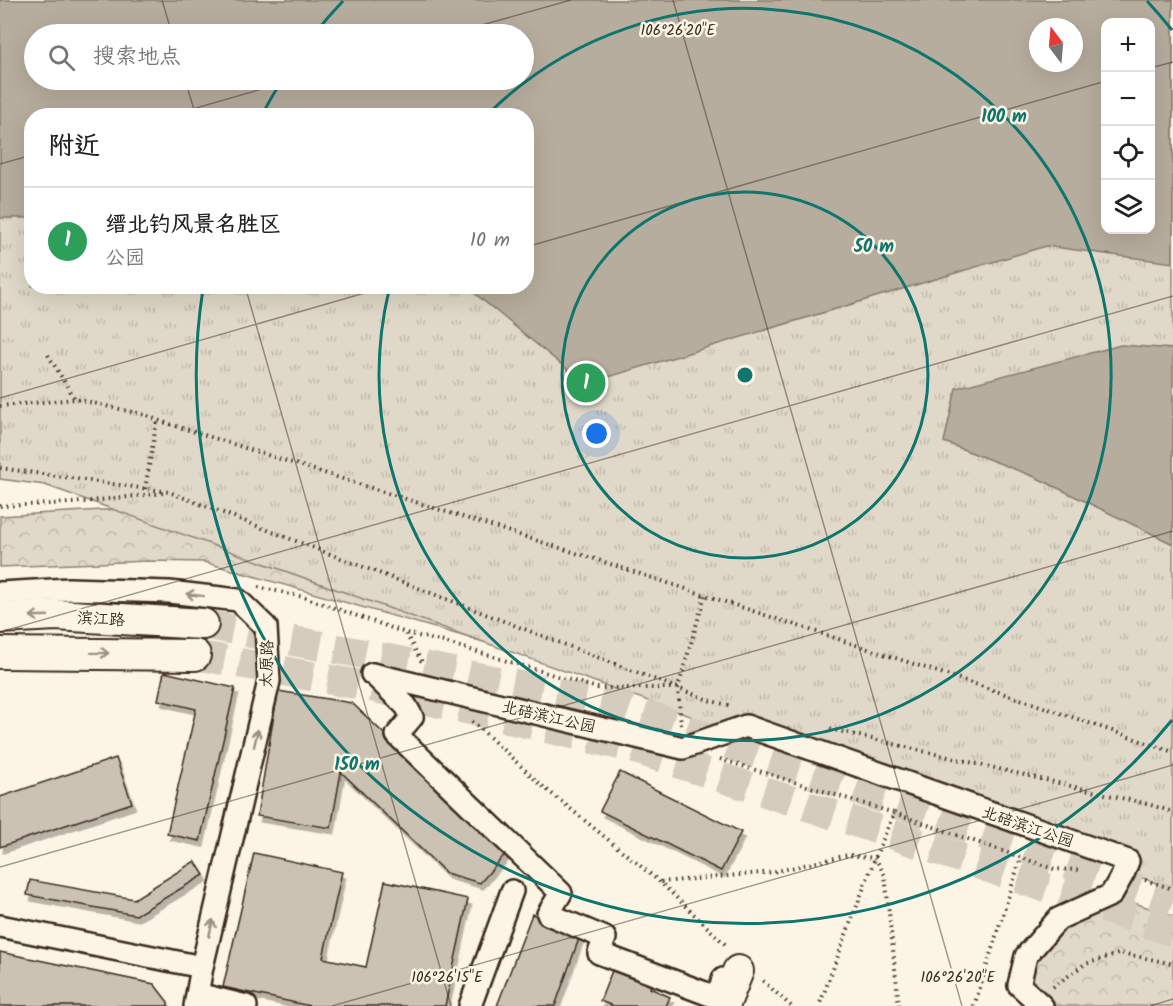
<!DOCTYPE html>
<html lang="zh">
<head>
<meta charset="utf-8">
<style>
  body { margin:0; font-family:Kalam,"LXGW WenKai TC",sans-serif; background:#f2f2f2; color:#222 }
  .controls { position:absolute; right:18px; top:18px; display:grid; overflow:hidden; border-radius:12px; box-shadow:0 6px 24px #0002 }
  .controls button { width:54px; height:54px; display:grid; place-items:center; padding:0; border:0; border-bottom:2px solid #e0e0e0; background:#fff; color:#222; font:30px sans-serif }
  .compass { position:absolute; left:1029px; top:18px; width:54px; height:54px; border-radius:50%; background:#fff; box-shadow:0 6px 24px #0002; rotate:344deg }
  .you { position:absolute; left:597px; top:434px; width:21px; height:21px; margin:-15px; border:4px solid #fff; border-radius:50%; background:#1a73e8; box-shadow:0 0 0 9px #1a73e833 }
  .badge { display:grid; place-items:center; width:39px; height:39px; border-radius:50%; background:#db2777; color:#fff; font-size:20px; font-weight:700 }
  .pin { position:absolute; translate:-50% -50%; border:3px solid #fff; box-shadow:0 2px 6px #0006 }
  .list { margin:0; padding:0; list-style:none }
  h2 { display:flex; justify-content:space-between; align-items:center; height:78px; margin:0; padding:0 24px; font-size:26px }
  h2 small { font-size:20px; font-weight:400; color:#767676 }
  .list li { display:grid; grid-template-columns:39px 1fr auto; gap:18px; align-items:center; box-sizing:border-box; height:108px; padding:0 24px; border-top:2px solid #e0e0e0 }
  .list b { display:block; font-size:22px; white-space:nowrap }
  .list p { margin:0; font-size:20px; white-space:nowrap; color:#767676 }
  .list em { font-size:20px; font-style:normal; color:#767676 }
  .icon { flex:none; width:33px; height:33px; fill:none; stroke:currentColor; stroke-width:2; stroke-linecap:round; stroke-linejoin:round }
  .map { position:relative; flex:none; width:1173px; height:1006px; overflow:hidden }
  .search { position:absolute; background:#fff; box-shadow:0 6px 24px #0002; left:24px; top:24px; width:510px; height:66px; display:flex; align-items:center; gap:15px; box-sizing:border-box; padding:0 21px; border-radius:33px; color:#767676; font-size:22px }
  .panel { position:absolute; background:#fff; box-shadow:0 6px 24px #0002; left:24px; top:108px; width:510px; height:186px; border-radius:24px }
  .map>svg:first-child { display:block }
  .forest { fill:url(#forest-crowns); stroke:#8e8173; stroke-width:1.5 }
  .park { fill:url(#park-tufts); stroke:#8e8173; stroke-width:1.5; fill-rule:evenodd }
  .water { fill:#b7ad9e; stroke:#85796b; stroke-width:1.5; fill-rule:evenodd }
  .building { fill:#ccc2b3; stroke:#3b2a1e; stroke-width:1.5; filter:url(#shadow) }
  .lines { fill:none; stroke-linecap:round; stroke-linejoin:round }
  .secondary-tunnel { stroke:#d5ccbd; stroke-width:30; stroke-dasharray:30 15; stroke-linecap:butt }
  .street-casing { stroke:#3b2a1e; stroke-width:26 }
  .secondary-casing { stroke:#3b2a1e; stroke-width:34 }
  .path { stroke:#3b2a1e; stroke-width:4; stroke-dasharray:1.5 4.5; stroke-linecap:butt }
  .street { stroke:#fcf5e5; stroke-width:21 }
  .secondary { stroke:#fcf5e5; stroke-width:30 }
  .oneway { stroke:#9c9082 }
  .ticks { fill:none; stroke:#3b2a1e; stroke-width:1.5; stroke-opacity:0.45 }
  .ring { fill:none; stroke:#0f766e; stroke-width:3 }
  .labels { text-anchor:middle; stroke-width:5; stroke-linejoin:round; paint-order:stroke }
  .street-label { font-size:16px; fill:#3b2a1e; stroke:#fcf5e5 }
  .ticks-label { font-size:15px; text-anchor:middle; fill:#3b2a1e; stroke:#fcf5e5; stroke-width:5; stroke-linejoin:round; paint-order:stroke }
  .centre { fill:#0f766e; stroke:#fcf5e5; stroke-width:3 }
  .ring-label { font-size:18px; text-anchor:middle; font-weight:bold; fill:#0f766e; stroke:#fcf5e5; stroke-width:5; stroke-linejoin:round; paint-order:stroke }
</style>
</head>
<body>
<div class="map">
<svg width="1173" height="1006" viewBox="0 0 1173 1006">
  <defs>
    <pattern id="forest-crowns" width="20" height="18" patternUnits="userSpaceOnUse" patternTransform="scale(1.5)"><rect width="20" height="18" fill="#e0d8c8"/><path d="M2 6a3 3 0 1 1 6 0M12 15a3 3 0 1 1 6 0" fill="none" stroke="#c1baab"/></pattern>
    <pattern id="park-tufts" width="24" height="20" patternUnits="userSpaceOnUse" patternTransform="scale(1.5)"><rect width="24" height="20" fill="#e0d8c8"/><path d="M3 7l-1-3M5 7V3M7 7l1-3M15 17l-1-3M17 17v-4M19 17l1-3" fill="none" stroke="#c1baab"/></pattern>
    <filter id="shadow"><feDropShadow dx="3.5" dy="6" stdDeviation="0" flood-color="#0004"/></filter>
  </defs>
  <rect width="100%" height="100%" fill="#fcf5e5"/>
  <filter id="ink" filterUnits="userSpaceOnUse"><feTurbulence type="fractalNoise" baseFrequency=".0167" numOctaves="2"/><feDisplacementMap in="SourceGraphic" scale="12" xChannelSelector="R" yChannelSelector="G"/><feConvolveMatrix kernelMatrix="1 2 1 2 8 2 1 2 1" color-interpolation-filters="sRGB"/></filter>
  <g filter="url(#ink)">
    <path class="forest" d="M171,506L589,672L204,562L148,561L0,567V516Z
      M1111,895L1173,916V1006H1042L1019,985L1058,919Z"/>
    <path class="park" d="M0,0H1173V889L45,485L0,479ZM1106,22H1150V230H1106ZM1038,27H1074V63H1038ZM34,34H524V80H34ZM32,116H526V286H32Z"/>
    <path class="water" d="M0,0H1173V263L1046,246L585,384L467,287L526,286V116H32L31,218H0ZM1106,22H1150V230H1106ZM1038,27H1074V63H1038ZM524,34V80H34V34Z
      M1121,345L1173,349V544L1035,477L944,442L956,388Z"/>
    <path class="building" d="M164,672L235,688L200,841L167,834L196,709L158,700Z
      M278,691L352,703L507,852L480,883L446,873L341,772L331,828L257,816Z
      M116,758L132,803L0,847V797Z
      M620,772L741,832L721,871L600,811Z
      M254,853L342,872L323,958L366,967L385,881L468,899L445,1006H310L223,987Z
      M195,861L204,875L136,915L27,895L30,880L134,899Z
      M532,914L581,933L555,1006H497Z
      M0,952L154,984L168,1002V1006H0Z
      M615,963L653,978L650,988L670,997L666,1006H613L600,1001Z"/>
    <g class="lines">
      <path class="secondary-tunnel" d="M203,624L369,655L620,706L1173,901
        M195,655L371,687L633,748L900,837L1173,932"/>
      <defs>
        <path id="street" d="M0,593L69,589L169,592L238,600L266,627L269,681L202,967L195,1006
          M372,674L683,748L746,726L1128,861L1124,872L1111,895L1058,919L1026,956L1019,985L1042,1006
          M373,674L406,706L412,717L397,735L561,893L548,914L605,938L599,953L718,998L723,979
          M0,926L202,967
          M197,994L246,1006
          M470,1006L512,891"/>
        <path id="secondary" d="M0,618L56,615L203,624
          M0,653L195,655
          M724,1006L738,971"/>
      </defs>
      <use href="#street" class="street-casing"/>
      <use href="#secondary" class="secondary-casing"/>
      <path class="path" d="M48,355L75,399
        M0,406L75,399L146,415L157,420L595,559L1014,697L1173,752
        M0,468L169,492L711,701L732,706
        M145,489L157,420
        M0,506L72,503L164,493
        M258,587L304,597L406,633L444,642L597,688H674
        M406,634L423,664
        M472,721L540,784L660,882L727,946
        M681,725L678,688L705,595
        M830,729L1151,805L1173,812
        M720,759L894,813L875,858L819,1006
        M894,813L1054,869L1082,870
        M1145,880L1173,889
        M661,882L773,872L848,855L875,858L885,875L899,1006
        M763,981L791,1006
        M1053,987L1085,964L1121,953L1169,963L1173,965
        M974,1006L1021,857"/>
      <use href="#street" class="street"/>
      <use href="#secondary" class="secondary"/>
    </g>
    <defs><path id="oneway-shaft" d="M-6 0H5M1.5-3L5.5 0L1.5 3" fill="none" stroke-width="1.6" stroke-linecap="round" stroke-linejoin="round" transform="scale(1.5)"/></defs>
    <g class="oneway">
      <use href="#oneway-shaft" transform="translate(195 595) rotate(-173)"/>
      <use href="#oneway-shaft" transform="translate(39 616) rotate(178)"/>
      <use href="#oneway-shaft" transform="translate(100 653) rotate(1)"/>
      <use href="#oneway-shaft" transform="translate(256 738) rotate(-77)"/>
      <use href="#oneway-shaft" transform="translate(211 928) rotate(-77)"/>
    </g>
  </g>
  <path class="ticks" d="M162,0L172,34M673,0L962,1006M450,34L571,0M1150,68L1173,62M185,80L196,116M168,116L293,80M0,164L32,155M526,247L1106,81M245,286L451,1006M0,398L389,286M0,632L1173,296M0,867L1173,531M332,1006L1173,765M1150,1006L1173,999"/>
  <g class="ring">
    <circle cx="745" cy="375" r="183"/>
    <path d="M488 114A366 366 0 1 1 389 290"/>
    <path d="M1172 720A549 549 0 0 1 203 289M263 113A549 549 0 0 1 282 80M315 33A549 549 0 0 1 343 1M1147 1A549 549 0 0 1 1172 30"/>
  </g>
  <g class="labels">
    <g class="street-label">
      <text transform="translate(101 618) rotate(3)" y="6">滨江路</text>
      <text transform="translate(266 664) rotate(-89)" y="6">太原路</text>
      <text transform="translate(549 716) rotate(13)" y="6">北碚滨江公园</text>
      <text transform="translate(1028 826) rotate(19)" y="6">北碚滨江公园</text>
    </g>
  </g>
  <g class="ticks-label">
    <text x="678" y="35">106°26'20"E</text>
    <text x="447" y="982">106°26'15"E</text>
    <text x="958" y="982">106°26'20"E</text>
  </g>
  <circle cx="745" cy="375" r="9" class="centre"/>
  <g class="ring-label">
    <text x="1004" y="122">100 m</text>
    <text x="874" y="252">50 m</text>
    <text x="357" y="770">150 m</text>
  </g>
</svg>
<div class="controls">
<button>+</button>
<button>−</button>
<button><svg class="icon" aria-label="locate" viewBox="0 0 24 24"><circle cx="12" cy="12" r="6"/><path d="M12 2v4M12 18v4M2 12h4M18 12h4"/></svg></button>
<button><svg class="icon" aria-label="layers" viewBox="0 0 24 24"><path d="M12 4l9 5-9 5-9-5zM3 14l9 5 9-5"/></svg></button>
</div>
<svg class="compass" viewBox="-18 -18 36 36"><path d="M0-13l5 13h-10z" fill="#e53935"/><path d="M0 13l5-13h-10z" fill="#767676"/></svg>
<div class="you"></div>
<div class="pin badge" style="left:586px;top:383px;background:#2e9e5b">1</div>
<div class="search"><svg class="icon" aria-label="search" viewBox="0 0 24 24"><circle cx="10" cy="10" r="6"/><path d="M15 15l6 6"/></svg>搜索地点</div>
<section class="panel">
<h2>附近<small></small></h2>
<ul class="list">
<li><span class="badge" style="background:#2e9e5b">1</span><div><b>缙北钓风景名胜区</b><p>公园</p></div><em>10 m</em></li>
</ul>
</section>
</div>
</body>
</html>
